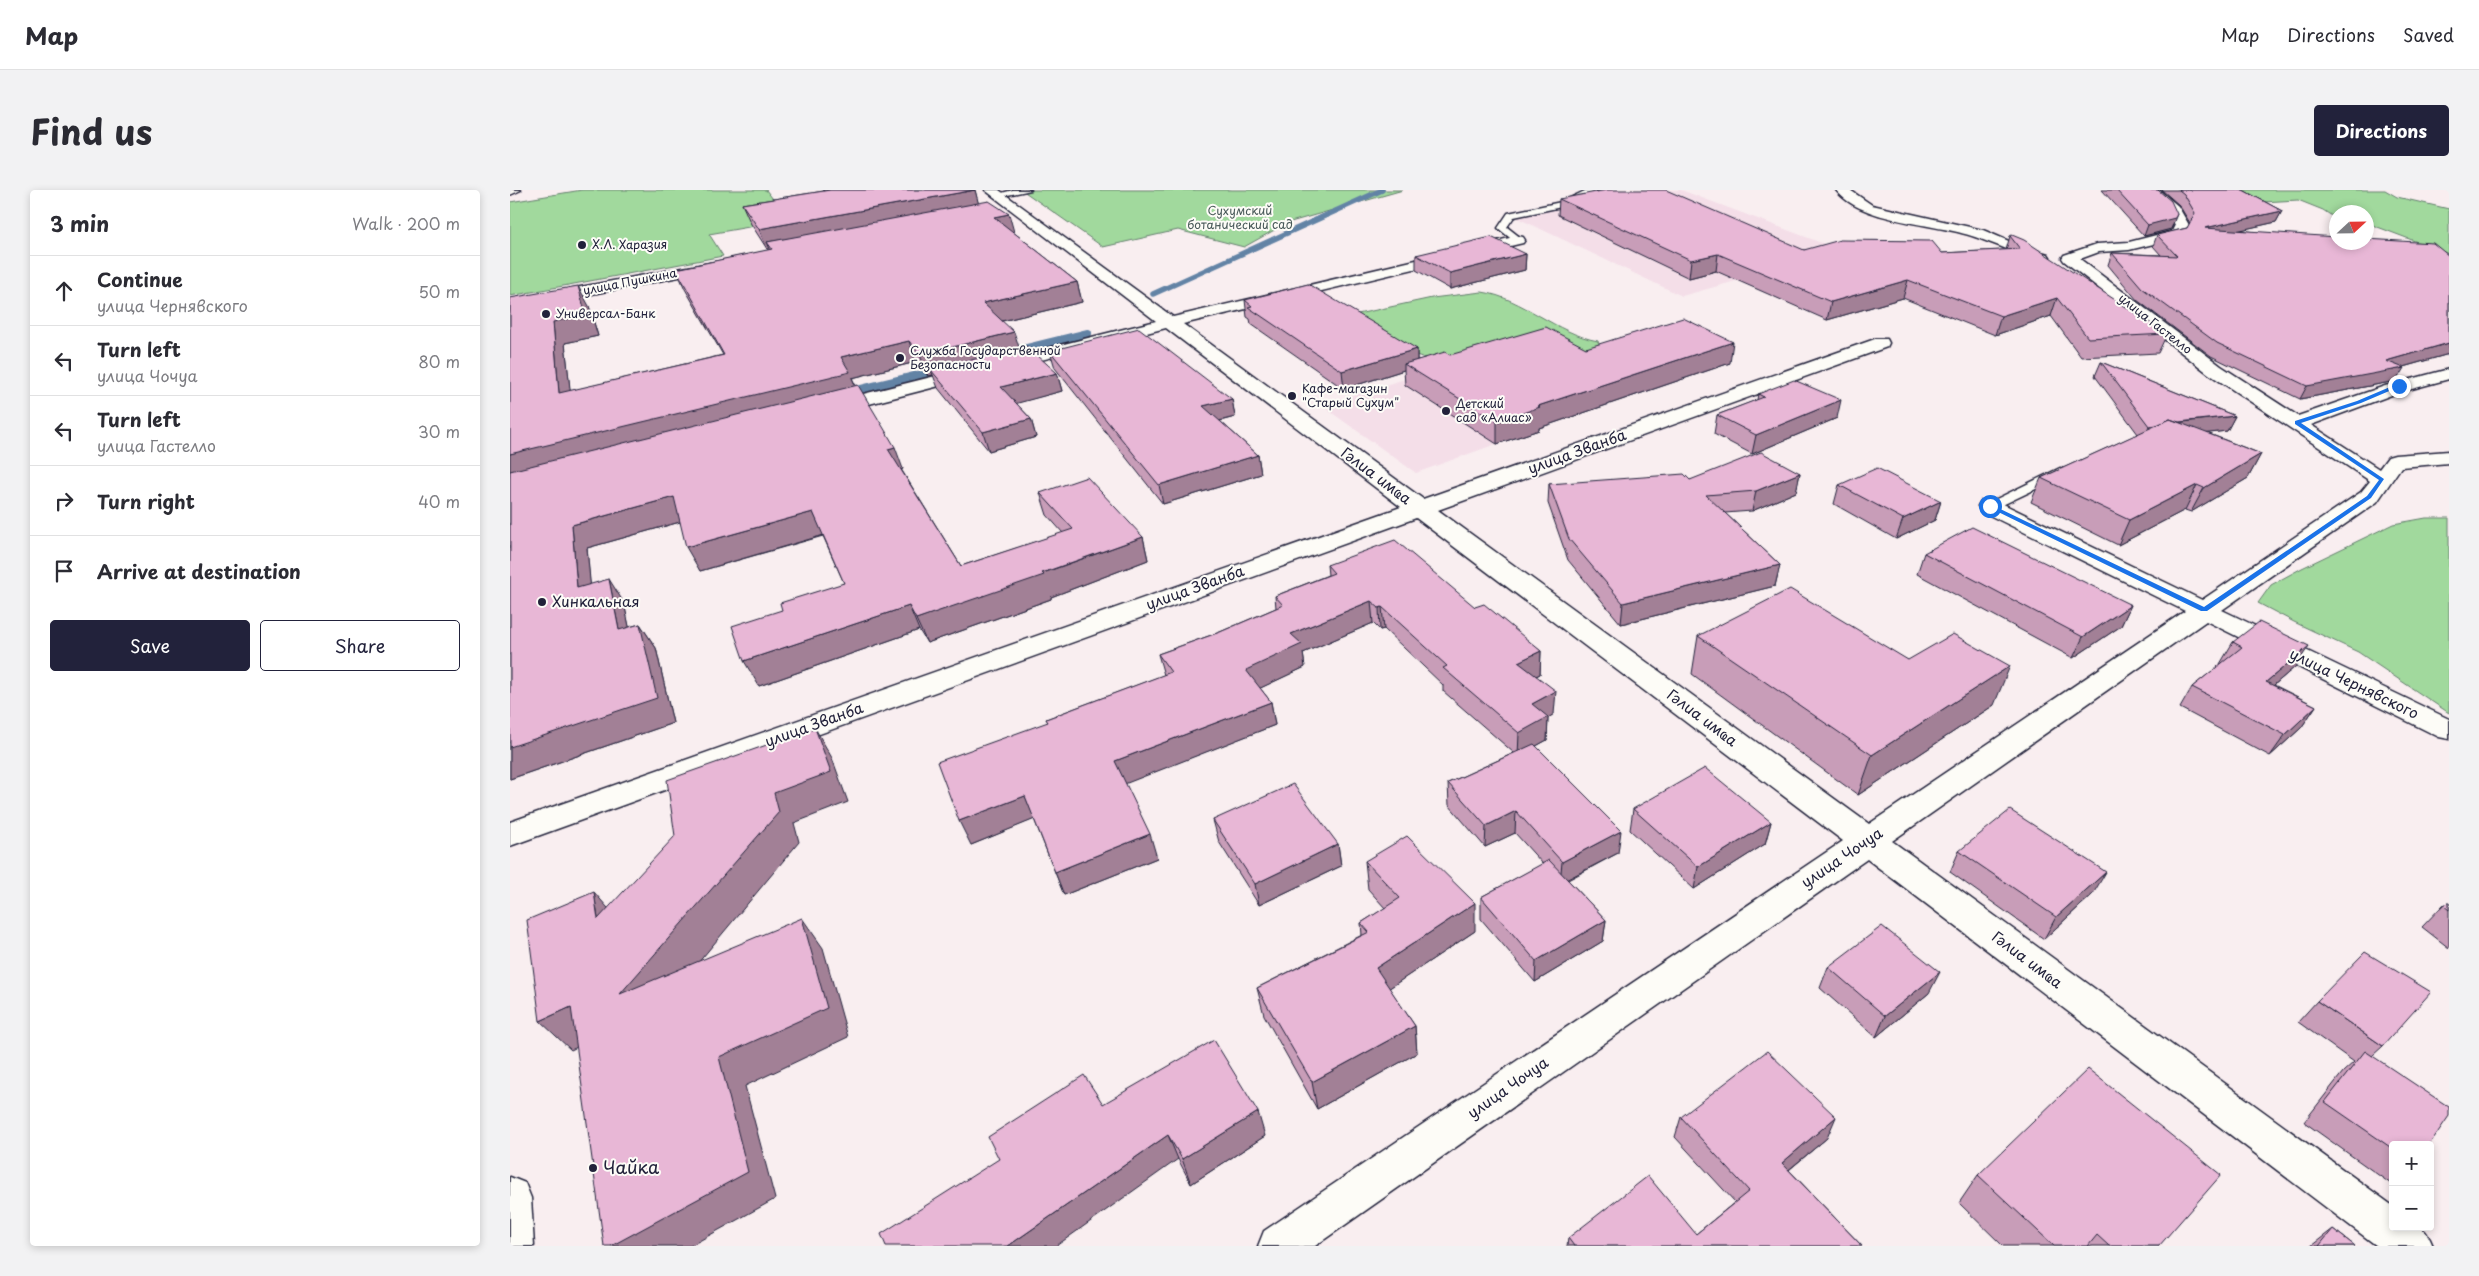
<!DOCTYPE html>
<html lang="en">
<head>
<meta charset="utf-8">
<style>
  body { margin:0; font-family:"Playpen Sans",sans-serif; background:#f2f2f3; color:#2b2b33 }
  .controls { position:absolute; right:15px; bottom:15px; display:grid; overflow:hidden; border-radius:5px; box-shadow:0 2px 8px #0003 }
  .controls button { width:45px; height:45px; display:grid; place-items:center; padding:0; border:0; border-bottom:1px solid #e1e1e2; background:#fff; color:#2b2b33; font:25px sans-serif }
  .compass { position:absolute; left:1819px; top:15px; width:45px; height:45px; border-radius:50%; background:#fff; box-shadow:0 2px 8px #0003; rotate:68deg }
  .stop { position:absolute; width:15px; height:15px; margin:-11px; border:4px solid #1a73e8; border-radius:50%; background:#fff }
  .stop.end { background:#1a73e8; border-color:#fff; box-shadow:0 1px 5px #0008 }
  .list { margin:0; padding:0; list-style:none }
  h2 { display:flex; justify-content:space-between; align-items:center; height:65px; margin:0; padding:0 20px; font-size:21px }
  h2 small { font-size:16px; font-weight:400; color:#7c7c81 }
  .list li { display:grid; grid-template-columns:32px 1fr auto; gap:15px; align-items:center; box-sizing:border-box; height:70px; padding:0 20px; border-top:1px solid #e1e1e2 }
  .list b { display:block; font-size:19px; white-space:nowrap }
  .list p { margin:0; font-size:16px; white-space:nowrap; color:#7c7c81 }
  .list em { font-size:16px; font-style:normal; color:#7c7c81 }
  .actions { display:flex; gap:10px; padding:15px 20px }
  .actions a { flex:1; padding:11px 0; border:1px solid #22223b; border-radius:5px; text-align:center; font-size:18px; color:#22223b }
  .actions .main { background:#22223b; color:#fff }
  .icon { flex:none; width:28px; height:28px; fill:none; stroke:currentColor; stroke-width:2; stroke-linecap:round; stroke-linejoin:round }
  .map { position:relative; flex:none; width:1939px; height:1056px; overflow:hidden; border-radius:5px }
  header { display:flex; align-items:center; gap:30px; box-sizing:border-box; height:70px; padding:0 25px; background:#fff; border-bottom:1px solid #e1e1e2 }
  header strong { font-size:24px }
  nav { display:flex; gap:28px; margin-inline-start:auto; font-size:18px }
  .intro { display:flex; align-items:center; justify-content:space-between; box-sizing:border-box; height:120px; padding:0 30px }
  h1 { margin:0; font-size:35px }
  .button { padding:12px 22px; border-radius:5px; background:#22223b; color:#fff; font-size:18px; font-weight:700 }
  main { display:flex; gap:30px; padding:0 30px }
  aside { flex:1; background:#fff; border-radius:5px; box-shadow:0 2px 8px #0003 }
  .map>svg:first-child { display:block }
  .built { fill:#f4dee8 }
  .green { fill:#a1d99d; stroke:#627e6c }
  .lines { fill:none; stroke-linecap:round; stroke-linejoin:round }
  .stream-far1 { stroke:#6283a5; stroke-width:5.5 }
  .stream { stroke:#6283a5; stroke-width:8 }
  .lane-casing { stroke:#22223b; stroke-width:3 }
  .street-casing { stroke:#22223b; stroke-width:3 }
  .highway-casing { stroke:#22223b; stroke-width:3 }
  .lane { fill:#fdfcf7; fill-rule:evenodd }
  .street { fill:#fdfcf7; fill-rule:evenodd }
  .highway { fill:#fdfcf7; fill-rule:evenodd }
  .wall { fill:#c89db8; stroke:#22223b }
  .shaded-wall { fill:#a28096; stroke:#22223b }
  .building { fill:#e8b7d6; stroke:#22223b }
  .route { fill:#1a73e8 }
  .poi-dot { fill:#22223b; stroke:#fdfcf7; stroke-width:2 }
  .labels { text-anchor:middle; stroke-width:4; stroke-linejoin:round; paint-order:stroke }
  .far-park-label { font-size:12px; fill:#485958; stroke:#fdfcf7 }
  .far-poi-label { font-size:12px; fill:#22223b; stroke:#fdfcf7; text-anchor:start }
  .far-street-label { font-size:12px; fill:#22223b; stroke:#fdfcf7 }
  .street-label { font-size:15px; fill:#22223b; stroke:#fdfcf7 }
  .poi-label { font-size:15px; fill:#22223b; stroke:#fdfcf7; text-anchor:start }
  .near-poi-label { font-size:18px; fill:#22223b; stroke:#fdfcf7; text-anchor:start }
</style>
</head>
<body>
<header>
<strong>Map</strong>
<nav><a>Map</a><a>Directions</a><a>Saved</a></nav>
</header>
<div class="intro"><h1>Find us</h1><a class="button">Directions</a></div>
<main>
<aside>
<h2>3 min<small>Walk · 200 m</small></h2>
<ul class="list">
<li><svg class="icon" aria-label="ahead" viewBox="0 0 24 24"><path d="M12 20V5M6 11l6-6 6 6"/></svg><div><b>Continue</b><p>улица Чернявского</p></div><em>50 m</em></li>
<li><svg class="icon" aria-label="left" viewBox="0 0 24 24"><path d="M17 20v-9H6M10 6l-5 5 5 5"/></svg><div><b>Turn left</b><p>улица Чочуа</p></div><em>80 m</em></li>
<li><svg class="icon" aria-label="left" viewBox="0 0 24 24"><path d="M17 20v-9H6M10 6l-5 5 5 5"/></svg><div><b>Turn left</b><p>улица Гастелло</p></div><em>30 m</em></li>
<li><svg class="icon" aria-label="right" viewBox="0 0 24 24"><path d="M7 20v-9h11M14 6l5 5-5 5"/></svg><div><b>Turn right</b></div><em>40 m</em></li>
<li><svg class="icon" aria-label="arrive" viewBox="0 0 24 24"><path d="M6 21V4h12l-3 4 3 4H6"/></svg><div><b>Arrive at destination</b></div></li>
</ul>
<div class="actions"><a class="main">Save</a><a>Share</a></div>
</aside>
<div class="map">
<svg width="1939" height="1056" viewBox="0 0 1939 1056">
  <rect width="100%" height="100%" fill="#f9eef0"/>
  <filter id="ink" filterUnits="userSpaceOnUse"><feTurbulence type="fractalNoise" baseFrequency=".02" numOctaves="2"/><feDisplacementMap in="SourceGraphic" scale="10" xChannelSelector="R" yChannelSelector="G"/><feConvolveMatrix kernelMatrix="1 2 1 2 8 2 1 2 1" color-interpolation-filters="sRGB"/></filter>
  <g filter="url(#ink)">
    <path class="built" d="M1118,0H1171L1333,61L1172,106L1001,25Z
      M962,168L1063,226L906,283L811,215Z"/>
    <path class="green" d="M72,0H256L279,30L199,44L213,66L0,106V12Z
      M512,0H893L777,33L734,57L668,40L593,57Z
      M1719,0H1875L1887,7L1939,19V64L1857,33L1856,22H1826V28H1825L1813,20L1788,10L1735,13Z
      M972,102C1013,108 1045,143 1088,151L1089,155L1084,162L932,174L872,153L843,125L922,108Z
      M1916,328H1939V523L1848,462L1784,432L1748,413L1761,395L1792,378L1883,334Z"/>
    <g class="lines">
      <path class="stream-far1" d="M643,104L872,0"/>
      <path class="stream" d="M505,161L578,143
        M335,203L429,180"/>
      <defs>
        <path id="lane" d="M503,0H521L488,7L484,5Z
          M1077,0H1087L1056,16L1004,27L997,37L1011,48V52H1005L988,38L998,23L1051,12Z
          M1550,278L1555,279L1557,282L1555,285L1484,319H1474L1472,316Z"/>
        <path id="street" d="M475,0H489L663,127L1008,46L1013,47L1015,50L1013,53L673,134L913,309L1365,149H1377L1379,153L1377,157L928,320L1359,634L1675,421L1471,321L1468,316L1471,311L1479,310L1487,311L1692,410L1851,302L1860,291L1699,184L1554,71L1552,68L1554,65L1587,54L1619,52L1662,41L1665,35L1658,21L1635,0H1649L1668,16L1679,35L1672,47L1619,60L1589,62L1570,69L1711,176L1788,226L1875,196L1939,179V189L1887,203L1801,235L1869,279L1878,267L1885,265L1939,261V273L1891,277L1867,312L1712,420L1939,529V549L1929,547L1696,431L1382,651L1883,1016V1037C1907,1037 1913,1031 1923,1056H1867L1357,669L805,1056H748L754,1041L1333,651L906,328L0,656V632L891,317L656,138L320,224L313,222L311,218L313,214L646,131Z
          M1326,0H1340L1362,15L1473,40L1508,55L1538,64L1540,67L1533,71C1509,65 1488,55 1465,47C1426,33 1351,33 1326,0Z
          M205,72L212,76L210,79L0,120V110Z"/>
        <path id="highway" d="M0,0H11L0,5Z
          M0,987L15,993L21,1008L24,1056H0Z"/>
      </defs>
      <use href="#lane" class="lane-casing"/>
      <use href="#street" class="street-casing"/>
      <use href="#highway" class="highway-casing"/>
      <use href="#lane" class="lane"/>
      <use href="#street" class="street"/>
      <use href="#highway" class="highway"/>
    </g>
    <path class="wall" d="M313,0H465L468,13L503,42L567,92L572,112L492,131L509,158L547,183L552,201L506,213L521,229L526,247L479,261L428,198L423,185L418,186L406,172L342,188L346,196L393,279H391L451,376L553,343L537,325L530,303L633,347L638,370L541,407V409L417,453L409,440L249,496L272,420L334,393L313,346L190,381L170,332L77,358L80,394L114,413L119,437L130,434L146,458L163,533L0,589V108L79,116L88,146L55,153L60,201L213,165L175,99L166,79L260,60V59H257L241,34L232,14L314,1Z
      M1592,0H1648L1663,35L1661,39L1634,46Z
      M1652,0H1733L1772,21L1766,32L1730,40L1939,66V164L1893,177L1886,191L1790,209L1701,166L1627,110L1598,75L1602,63L1651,65L1643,56L1647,45L1677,38L1680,33L1669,15Z
      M1049,9L1294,60L1432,63L1496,60L1500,46L1657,144L1648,163L1571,167L1541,126L1485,145L1393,108L1317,130L1206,81L1179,88L1048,25Z
      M1016,64L1015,80L940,99L906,80V65Z
      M735,110L907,159V170L940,165L1076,158L1220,173L1029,238V240L987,254L895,195L894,180L834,199L741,134L740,129L737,127Z
      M540,161L722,209L725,227L710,231L748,265L751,284L653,314L545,178Z
      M1591,172L1725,226L1717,241L1697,243L1751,264L1738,288L1681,322L1675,320L1608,355L1521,312L1531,288L1628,244L1585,186Z
      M1248,204L1327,228L1242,264L1204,244L1207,225L1247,210Z
      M1290,283L1286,302L1242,321L1215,323L1270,375L1265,396L1111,434L1058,370L1038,313L1039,294L1180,290Z
      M1329,295L1431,311L1425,330L1386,349L1324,314Z
      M1414,363L1621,415L1611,436L1563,468L1407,384Z
      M817,375L965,417L1031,461L1030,484L1026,486L1044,524L1038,528L1037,550L1026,556L1108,663L1058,690L1096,730L1093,751L1025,792L971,729V707L1033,674L1005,643L975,657L939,615L938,593L1004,563L933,501V495L874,439L870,440L863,433L793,463L795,477L750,498L761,512L765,535L615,593L647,668L554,705L524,629L461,655L538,532L536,529L654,485L648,464L710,442L766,418L765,406L818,385Z
      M1188,446L1398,470L1484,515L1348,605L1182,484Z
      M1723,452L1785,477L1764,495L1806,516L1791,538L1760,566L1670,518L1682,497L1711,474H1710Z
      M1123,619L1261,632L1255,654L1184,699L1120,640Z
      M703,630L828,654L831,676L749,715L709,652Z
      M1449,661L1583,704L1534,749L1440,682Z
      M855,671L965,741L879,798L905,836L907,863L807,919L754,825L747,798L852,745L851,733L875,718L858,699Z
      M1939,713V758L1912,737L1933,715Z
      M1318,777L1419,803L1366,847L1310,798Z
      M1807,811L1873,856L1862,866L1883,955V993L1881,994L1794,932L1833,882L1844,872L1788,832Z
      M593,914L755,946L681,994L668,969Z
      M1171,927L1317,948L1279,980L1352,1056H1057L1058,1048L1186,1044L1225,1012L1165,947Z
      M1468,985L1649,1056H1493L1449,1013Z
      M1823,1039L1845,1056H1801Z"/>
    <path class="shaded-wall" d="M465,0L470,19L257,52L260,59H257L249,39Z
      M1772,21L1766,32L1691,49L1695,38Z
      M499,24L504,42L489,45L484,27Z
      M1667,24L1661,39L1634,46L1638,35Z
      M1016,64L1015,80L940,99V83Z
      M1208,64L1206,81L1179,88L1181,70Z
      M1398,90L1393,108L1317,130L1321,112Z
      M567,92L572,112L479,134L473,113Z
      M68,96L79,116L88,146L55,153L63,226L49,203L43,132Z
      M1547,108L1541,126L1485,145L1491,126Z
      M504,142L511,163L421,180L423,185L418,186L410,165Z
      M399,151L406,172L342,188L349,204L0,287V264L331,167Z
      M1223,152L1220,173L1029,238V240L987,254V232L1028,216Z
      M1939,153V164L1882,180L1894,178L1886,191L1790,209L1797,196L1876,171Z
      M907,159V176L894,174V180L834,199L832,181Z
      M547,183L552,201L497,216L491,197Z
      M722,209L725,227L697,234L693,216Z
      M1331,210L1327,228L1242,264L1246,245Z
      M1725,226L1717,241L1632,251L1639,236Z
      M521,229L526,247L479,261L473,242Z
      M385,257L393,279L387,281L378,259Z
      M1751,264L1738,288L1681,322L1694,298Z
      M748,265L751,284L653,314L649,295Z
      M1290,283L1286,302L1242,321L1246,301Z
      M1687,295L1675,320L1608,355L1619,330Z
      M164,307L177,330L77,358L83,422L67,398L62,335Z
      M1431,311L1425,330L1386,349L1393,329Z
      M303,322L314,345L190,381L176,357Z
      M633,347L638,370L541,407V409L417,453L406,429Z
      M1270,375L1265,396L1111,434L1113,413Z
      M99,389L114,413L125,464L109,440Z
      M861,411L863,433L793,463L795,477L740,503L736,480L781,444Z
      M1621,415L1611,436L1563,468L1573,447Z
      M399,416L409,440L249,496L234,471Z
      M872,417L874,439L870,440L869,418Z
      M130,434L146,458L163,533L0,589V557Z
      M1799,456L1785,477L1743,513L1756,492Z
      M1031,461L1030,484L1007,495L1008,472Z
      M1500,476L1484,515L1348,605L1362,565Z
      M1046,501L1044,524L1038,528L1037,550L1008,566L1009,543L1022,514Z
      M761,512L765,535L612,595L605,571Z
      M1806,516L1791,538L1760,566L1775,545Z
      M305,538L322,568L338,612L284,633L289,652L137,834L110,804L264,603Z
      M515,606L525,629L461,655L449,631Z
      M1006,621L1005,643L975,657L976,636Z
      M1261,632L1255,654L1184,699L1188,677Z
      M1111,641L1108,663L1050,693L1052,672Z
      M640,644L647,668L554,705L545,682Z
      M828,654L831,676L749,715L745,694Z
      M1596,682L1583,704L1534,749L1546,727Z
      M84,702L110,732L88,729Z
      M965,713V741L869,805L866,778Z
      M292,728L313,758L338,847L235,896L265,1009L180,1056H101L209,867Z
      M1096,730L1093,751L1025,792L1026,771Z
      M1430,782L1419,803L1366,847L1375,826Z
      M61,817L90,846L61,860L30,831Z
      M905,836L907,863L807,919L802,892Z
      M748,922L755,946L681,994L672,969Z
      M1326,927L1317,948L1264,992L1272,973Z
      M658,945L668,969L546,1056H498Z"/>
    <path class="building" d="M320,0H465L249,39L232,14Z
      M1097,0H1156L1294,60L1330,50L1422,51L1432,63L1510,59L1500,46L1502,45L1514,50L1657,144L1578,148L1547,108L1491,126L1398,90L1321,112L1208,64L1181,70L1049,9Z
      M1606,0H1648L1661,11L1667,24L1665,28L1638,35Z
      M1669,0H1733L1772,21L1695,38L1826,47V52H1856V49L1923,53L1939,66V153L1876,171L1894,178L1797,196L1707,153L1632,98L1602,63L1667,66L1647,45L1677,38L1685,23L1674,4Z
      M479,11L499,24L484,27L567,92L473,113L504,142L410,165L399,151L331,167L340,182L0,264V108L68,96L76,125L43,132L49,203L214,165L166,79L262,59L257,52Z
      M981,47L1016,64L940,83L906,65Z
      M798,94L907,159L832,181L738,117L742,116L735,110Z
      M1173,128L1223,152L1028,216L1030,217L987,232L894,174L935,162L940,165L1036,137L1076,158Z
      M629,138L722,209L693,216L748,265L649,295L540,161Z
      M517,156L547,183L491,197L521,229L473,242L421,180Z
      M1591,172L1725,226L1669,232L1660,229L1647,235L1639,236Z
      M1284,190L1331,210L1246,245L1207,225L1254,207L1248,204Z
      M348,195L385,257L378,259L451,376L563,339L530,303L577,287L633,347L532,383L534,385L406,429L399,416L234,471L222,436L272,420L270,413L334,393L303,322L176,357L164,307L62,335L67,398L99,389L109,440L130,434L147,508L0,557V281Z
      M1660,229L1751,264L1694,298L1687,295L1619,330L1531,288Z
      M1251,262L1290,283L1246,301L1196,305L1270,375L1113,413L1059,349L1039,294L1174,284L1180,290Z
      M1367,278L1431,311L1393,329L1329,295Z
      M1462,337L1621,415L1573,447L1414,363Z
      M885,350L965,417L974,414L1031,461L1008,472L1046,501L1022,514L1038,527L1009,543L933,478L937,476L872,417L869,418L861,411L781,444L792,454L736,480L761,512L605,571L640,644L545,682L515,606L449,631L427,572L538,532L536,529L661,482L648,464L710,442L773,415L765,406L824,383L817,375Z
      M1280,399L1398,470L1443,444L1500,476L1362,565L1188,446Z
      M1749,432L1799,456L1756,492L1806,516L1775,545L1682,497L1732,457L1723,452Z
      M305,538L321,582L264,603L269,622L110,804L292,728L317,818L209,867L238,982L101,1056H94L61,817L30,831L17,730L84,702L88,729L165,646L157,590Z
      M1024,554L1111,641L1052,672L1006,621L976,636L938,593Z
      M1195,578L1261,632L1188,677L1123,619Z
      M783,594L828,654L745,694L703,630Z
      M1500,620L1596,682L1546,727L1449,661Z
      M897,646L965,713L866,778L905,836L802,892L747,798L859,742L851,733L890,708L855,671Z
      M1039,670L1096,730L1026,771L971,707Z
      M1939,713V720L1933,715Z
      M1372,736L1430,782L1375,826L1318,777Z
      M1855,762L1921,802L1873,856L1807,811Z
      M704,850L748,922L672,969L658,945L498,1056H376L371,1044L489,969L478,947L574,885L593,914Z
      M1257,861L1326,927L1272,973L1352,1056H1064L1058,1048L1138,986L1186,1044L1239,1001L1171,927Z
      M1855,861L1939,917V926L1919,955H1883V959L1815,912Z
      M1578,879L1711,985L1649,1056H1599L1587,1045L1578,1056H1544L1468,985Z
      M1823,1039L1845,1056H1809Z"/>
  </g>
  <path class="route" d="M1887,194L1891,196L1851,213L1791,233L1874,289L1861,308L1697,421H1691L1476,316L1482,315L1694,417L1857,306L1869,290L1785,234V231L1847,211Z"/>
  <g class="poi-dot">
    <circle cx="72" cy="55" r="5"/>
    <circle cx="36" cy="124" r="5"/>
    <circle cx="390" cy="168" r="5"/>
    <circle cx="782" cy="206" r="5"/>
    <circle cx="936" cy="221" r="5"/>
    <circle cx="32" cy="412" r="5"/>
    <circle cx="83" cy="978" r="5"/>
  </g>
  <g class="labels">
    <g class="far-park-label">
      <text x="730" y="25">Сухумский<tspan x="730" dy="14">ботанический сад</tspan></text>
    </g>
    <g class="far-poi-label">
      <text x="82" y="59">Х.Л. Харазия</text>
      <text x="46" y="128">Универсал-Банк</text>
      <text x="400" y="165">Служба Государственной<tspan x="400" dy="14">Безопасности</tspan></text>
      <text x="792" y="203">Кафе-магазин<tspan x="792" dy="14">"Старый Сухум"</tspan></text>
      <text x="946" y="218">Детский<tspan x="946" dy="14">сад «Алиас»</tspan></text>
    </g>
    <g class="far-street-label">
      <text transform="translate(120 92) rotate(-11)" y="4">улица Пушкина</text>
      <text transform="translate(1645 134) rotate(38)" y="4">улица Гастелло</text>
    </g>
    <g class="street-label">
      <text transform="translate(1067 262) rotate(-20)" y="5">улица Званба</text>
      <text transform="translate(866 286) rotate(37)" y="5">Гәлиа имҩа</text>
      <text transform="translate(685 398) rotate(-20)" y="5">улица Званба</text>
      <text transform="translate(1844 494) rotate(26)" y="5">улица Чернявского</text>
      <text transform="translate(1192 528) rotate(37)" y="5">Гәлиа имҩа</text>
      <text transform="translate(304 535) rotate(-20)" y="5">улица Званба</text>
      <text transform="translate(1332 668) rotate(-34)" y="5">улица Чочуа</text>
      <text transform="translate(1517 770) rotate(37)" y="5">Гәлиа имҩа</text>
      <text transform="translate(998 898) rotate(-35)" y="5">улица Чочуа</text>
    </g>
    <g class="poi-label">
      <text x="42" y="417">Хинкальная</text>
    </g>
    <g class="near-poi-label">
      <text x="93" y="984">Чайка</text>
    </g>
  </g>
</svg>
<div class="controls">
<button>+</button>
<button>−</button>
</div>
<svg class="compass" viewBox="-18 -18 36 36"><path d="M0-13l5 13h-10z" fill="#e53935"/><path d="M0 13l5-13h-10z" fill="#7c7c81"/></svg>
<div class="stop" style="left:1480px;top:316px"></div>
<div class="stop end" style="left:1889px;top:196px"></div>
</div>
</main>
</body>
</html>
